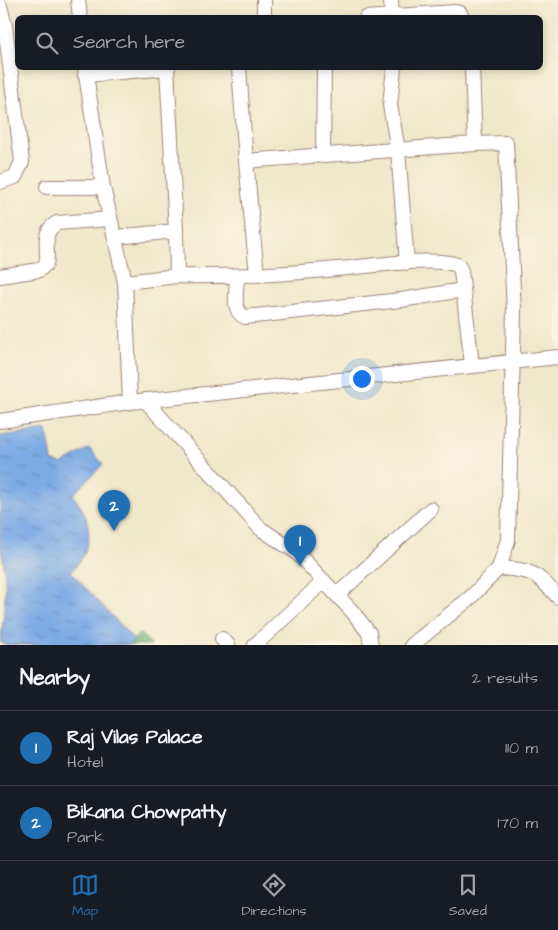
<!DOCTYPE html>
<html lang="en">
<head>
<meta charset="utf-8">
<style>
  body { margin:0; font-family:"Architects Daughter",sans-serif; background:#242831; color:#f1f3f6 }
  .you { position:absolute; left:361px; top:378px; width:18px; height:18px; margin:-12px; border:4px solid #fff; border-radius:50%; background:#1a73e8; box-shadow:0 0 0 8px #1a73e833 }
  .badge { display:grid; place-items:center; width:32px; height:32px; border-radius:50%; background:#1f6fb2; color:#fff; font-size:16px; font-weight:700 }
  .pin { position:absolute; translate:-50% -41px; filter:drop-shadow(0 1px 2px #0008) }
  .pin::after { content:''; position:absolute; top:26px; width:18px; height:15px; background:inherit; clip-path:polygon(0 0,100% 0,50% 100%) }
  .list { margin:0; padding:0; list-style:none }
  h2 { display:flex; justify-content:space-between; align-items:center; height:65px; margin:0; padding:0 20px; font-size:21px }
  h2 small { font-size:16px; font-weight:400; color:#9ea1a6 }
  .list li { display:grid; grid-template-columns:32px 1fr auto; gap:15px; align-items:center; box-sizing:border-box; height:75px; padding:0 20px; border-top:1px solid #363941 }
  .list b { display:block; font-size:19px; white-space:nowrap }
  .list p { margin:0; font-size:16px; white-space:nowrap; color:#9ea1a6 }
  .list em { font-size:16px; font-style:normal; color:#9ea1a6 }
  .icon { flex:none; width:28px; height:28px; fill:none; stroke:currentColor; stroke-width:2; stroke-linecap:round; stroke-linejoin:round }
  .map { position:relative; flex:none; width:558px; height:645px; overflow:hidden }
  .search { position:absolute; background:#171b24; box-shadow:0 2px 8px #0003; left:15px; right:15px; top:15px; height:55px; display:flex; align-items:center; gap:12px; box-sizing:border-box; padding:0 18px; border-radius:8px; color:#9ea1a6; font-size:19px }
  .sheet { height:215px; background:#171b24 }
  nav { display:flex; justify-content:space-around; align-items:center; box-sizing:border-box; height:70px; border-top:1px solid #363941; background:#171b24; font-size:14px; color:#9ea1a6 }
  nav a { display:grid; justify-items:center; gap:2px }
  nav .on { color:#1f6fb2 }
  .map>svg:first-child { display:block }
  .forest { fill:url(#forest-firs); stroke:#5e6951 }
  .water { fill:url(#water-ripples); stroke:#626488 }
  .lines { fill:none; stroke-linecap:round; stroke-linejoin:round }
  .minor-casing { stroke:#9d847a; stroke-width:16 }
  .minor { stroke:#fff; stroke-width:14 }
</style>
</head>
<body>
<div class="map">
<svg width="558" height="645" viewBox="0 0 558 645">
  <defs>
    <pattern id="forest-firs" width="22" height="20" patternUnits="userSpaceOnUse" patternTransform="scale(1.25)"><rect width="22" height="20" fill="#71b377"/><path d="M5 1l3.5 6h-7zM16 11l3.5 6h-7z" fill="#5f9162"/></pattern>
    <pattern id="water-ripples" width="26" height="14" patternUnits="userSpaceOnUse" patternTransform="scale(1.25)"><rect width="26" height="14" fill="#7baae5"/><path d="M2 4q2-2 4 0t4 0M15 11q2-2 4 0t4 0" fill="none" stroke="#678aba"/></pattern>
  </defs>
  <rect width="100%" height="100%" fill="#fcf5e5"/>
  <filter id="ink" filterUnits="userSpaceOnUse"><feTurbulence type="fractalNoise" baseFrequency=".02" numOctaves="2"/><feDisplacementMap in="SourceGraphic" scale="10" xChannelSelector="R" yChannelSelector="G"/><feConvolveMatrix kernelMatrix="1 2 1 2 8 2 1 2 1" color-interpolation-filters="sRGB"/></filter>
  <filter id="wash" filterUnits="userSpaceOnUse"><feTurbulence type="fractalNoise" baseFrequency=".0096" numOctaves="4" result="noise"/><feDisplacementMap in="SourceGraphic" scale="20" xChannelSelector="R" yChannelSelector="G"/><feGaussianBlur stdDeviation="1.12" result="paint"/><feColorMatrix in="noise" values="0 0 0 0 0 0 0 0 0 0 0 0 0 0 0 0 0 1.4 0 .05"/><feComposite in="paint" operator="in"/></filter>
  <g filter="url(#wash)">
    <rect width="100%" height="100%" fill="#f0e8ca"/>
    <path class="forest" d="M140,633L152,645H129Z"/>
    <path class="water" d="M47,430L52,461L62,464L89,448L103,464L73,495C94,524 95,545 71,572L134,640L129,645H6L0,642C5,609 9,580 0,547V436Z"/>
  </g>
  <g filter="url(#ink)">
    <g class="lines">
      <defs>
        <path id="minor" d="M78,0L80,18
          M264,0V18
          M391,0L392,18
          M0,6L5,26L22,162L15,177L0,182
          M366,18L455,12L460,13L462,18
          M85,68L103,187L125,282L130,402
          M239,68L246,161L475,144L472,68
          M394,68L390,105L398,150L407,263
          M85,75L168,68
          M323,155L324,68
          M246,161L257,275
          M47,187H103
          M176,231L177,276C231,277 284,274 337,269C366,267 432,256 458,265L461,271L472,365
          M116,237L176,231L167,68
          M0,276L39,270L46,264C50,249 40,232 57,223L110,219
          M237,277C237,290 231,311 245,317L401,300L463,290
          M125,282L177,276
          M145,400L261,529L296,552L352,611L369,633L371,645
          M0,421L130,402L558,357
          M499,568C533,570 535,572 558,597
          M337,595L431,509
          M222,639L228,645
          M255,645L324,581
          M412,645L470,598L499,568L508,540L514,311L506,143L475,144"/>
      </defs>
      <use href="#minor" class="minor-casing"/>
      <use href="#minor" class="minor"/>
    </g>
  </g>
</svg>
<div class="you"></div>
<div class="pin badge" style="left:300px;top:566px">1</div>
<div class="pin badge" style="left:114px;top:531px">2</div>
<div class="search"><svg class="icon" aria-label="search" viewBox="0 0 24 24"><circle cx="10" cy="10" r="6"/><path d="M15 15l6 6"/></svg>Search here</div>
</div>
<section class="sheet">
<h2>Nearby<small>2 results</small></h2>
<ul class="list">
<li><span class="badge">1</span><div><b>Raj Vilas Palace</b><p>Hotel</p></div><em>110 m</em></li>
<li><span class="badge">2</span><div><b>Bikana Chowpatty</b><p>Park</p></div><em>170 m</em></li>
</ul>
</section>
<nav>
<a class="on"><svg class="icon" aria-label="map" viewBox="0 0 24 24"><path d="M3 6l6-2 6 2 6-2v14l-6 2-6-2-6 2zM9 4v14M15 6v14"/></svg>Map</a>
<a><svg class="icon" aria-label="directions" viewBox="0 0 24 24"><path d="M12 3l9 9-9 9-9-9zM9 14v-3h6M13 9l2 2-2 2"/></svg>Directions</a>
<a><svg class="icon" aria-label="saved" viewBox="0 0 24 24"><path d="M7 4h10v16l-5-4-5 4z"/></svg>Saved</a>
</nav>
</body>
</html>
